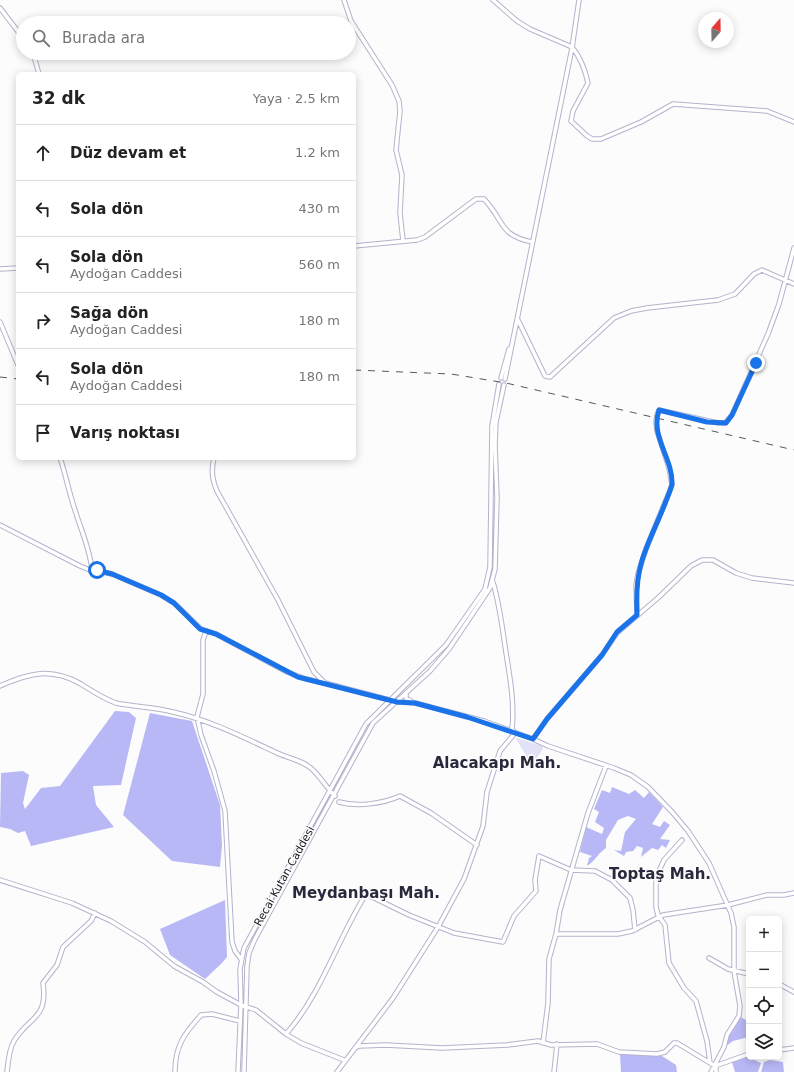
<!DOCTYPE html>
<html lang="tr">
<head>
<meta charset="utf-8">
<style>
  body { margin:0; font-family:"DejaVu Sans",sans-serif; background:#f6f6f6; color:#222 }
  .controls { position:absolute; right:12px; bottom:12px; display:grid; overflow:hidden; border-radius:6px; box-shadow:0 2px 10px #0003 }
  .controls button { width:36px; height:36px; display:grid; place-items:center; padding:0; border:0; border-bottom:1px solid #e0e0e0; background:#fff; color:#222; font:20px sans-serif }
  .compass { position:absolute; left:698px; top:12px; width:36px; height:36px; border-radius:50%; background:#fff; box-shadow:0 2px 10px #0003; rotate:20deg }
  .stop { position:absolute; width:12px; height:12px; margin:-9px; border:3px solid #1a73e8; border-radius:50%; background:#fff }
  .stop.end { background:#1a73e8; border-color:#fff; box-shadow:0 1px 4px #0008 }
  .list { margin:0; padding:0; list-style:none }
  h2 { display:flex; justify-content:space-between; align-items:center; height:52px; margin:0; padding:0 16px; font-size:17px }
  h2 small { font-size:13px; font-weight:400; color:#767676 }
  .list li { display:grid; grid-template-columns:26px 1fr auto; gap:12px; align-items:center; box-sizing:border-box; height:56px; padding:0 16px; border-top:1px solid #e0e0e0 }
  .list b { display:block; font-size:15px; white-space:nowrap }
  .list p { margin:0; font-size:13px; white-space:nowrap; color:#767676 }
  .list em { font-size:13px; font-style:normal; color:#767676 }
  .icon { flex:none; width:22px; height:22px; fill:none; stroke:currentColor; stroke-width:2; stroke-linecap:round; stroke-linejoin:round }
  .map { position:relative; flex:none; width:794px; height:1072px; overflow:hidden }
  .search { position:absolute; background:#fff; box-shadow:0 2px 10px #0003; left:16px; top:16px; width:340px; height:44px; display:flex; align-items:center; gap:10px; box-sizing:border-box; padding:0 14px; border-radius:22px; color:#767676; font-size:15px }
  .panel { position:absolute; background:#fff; box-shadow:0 2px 10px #0003; left:16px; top:72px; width:340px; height:388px; border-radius:6px }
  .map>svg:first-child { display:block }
  .green { fill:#e1e2f6 }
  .forest { fill:#b8b8f6 }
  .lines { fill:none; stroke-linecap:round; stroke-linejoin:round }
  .secondary-casing { stroke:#b3b3cd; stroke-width:5.5 }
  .secondary { stroke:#fff; stroke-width:3.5 }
  .rail { stroke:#58585f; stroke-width:1; stroke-dasharray:7 7; stroke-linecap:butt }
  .secondary-bridge-casing { stroke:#b3b3cd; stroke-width:5.5; stroke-linecap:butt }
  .secondary-bridge { stroke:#fff; stroke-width:3.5 }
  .route { stroke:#1a73e8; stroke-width:5 }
  .labels { text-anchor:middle; stroke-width:3; stroke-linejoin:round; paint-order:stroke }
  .street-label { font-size:11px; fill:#1b1b25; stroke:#fcfcfc }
  .district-label { font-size:15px; font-weight:bold; fill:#29293d; stroke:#fcfcfc }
</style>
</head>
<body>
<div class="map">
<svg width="794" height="1072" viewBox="0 0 794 1072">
  <rect width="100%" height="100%" fill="#fcfcfc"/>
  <path class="green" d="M517,738L542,746L543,749L534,762L529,760L516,739Z"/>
  <path class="forest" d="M115,711L129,712L136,718L121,785L93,786L96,805L114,827L31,846L25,831L18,833L10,829L0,827L1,773L23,771L29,775L23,803L25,809L41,788L60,786Z
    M150,713L192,721L220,805L222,845L220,867L172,861L123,815Z
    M612,787L629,794L635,790L644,798L649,792L663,807L652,824L660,827L664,821L670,825L660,839L670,840L666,848L662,845L658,850L652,848L641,857L643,848L637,846L633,851L626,852L624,856L614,850L621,851L625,832L636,819L628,816L618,820L606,840V848C598,853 597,859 587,866L589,858L592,856L580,852L586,827L602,834L604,828L595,822L599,812L594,809L602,790L610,793Z
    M225,900L227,957L221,964L205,979L170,955L160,929Z
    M739,1016L749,1022V1037L733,1041L725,1047L727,1035Z
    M620,1054L662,1056L676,1065L677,1072H621Z
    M746,1056L761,1063L758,1072H735L732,1062Z
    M770,1060L783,1062L784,1072H761L764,1062Z"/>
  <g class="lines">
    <defs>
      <path id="secondary" d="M344,0L351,21L392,85L399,101L400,111L396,150L402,175L400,213L403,241
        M493,0L517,21L530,29L572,47C581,58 585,69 588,83L573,111L571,121L586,135L592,139H601L641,122L673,104L767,111L794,122
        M0,8L23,38
        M33,53L39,74
        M354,246L417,240L425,237L476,199H484C505,221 498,235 532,242
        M0,269L18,268
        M518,320L545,376L550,377L614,318L631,311L647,308L718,300L735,294L754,274L762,270L794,284
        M0,322L18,365
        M501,378L509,349
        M505,379L572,48L579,0
        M657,415L659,410L718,423H725L732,415L768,334L779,304L794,248
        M60,458C66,475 69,493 75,510C81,530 90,549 92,570
        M214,458C211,471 212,479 217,491L278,600L314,672L325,683L397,702L415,703L484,721L533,739L548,746L614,768L631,775L648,787L673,813L688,831L709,863L731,913L734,927V971L740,1006L739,1016L727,1035L724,1047L711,1072
        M0,525L80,566L90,570L112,574L161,595L174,603L201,629L216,634L287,672L306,679L324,683
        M637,615L636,585L638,574L646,549L672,485L669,468L657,431L656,422
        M206,631L203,640V694L197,717L201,735L214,771L225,811L232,942L235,951L241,959
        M0,686C29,673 51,667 81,684C92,691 104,699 116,703C135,707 154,707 173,712C209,720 241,736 275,752C287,758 303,760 313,770C321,778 327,788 335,796
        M406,694V698L414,703
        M533,739L547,719L602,655L617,633L659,597L691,566L702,560H713L736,573L752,578L794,583
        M339,802C357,807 382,804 400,796L431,813L477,845
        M682,840L664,860L659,871L656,882V907L658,915L665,925L669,963L684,988L696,1001L707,1041L710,1063
        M0,880L72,903L111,921L145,942L174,966L203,982L217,992L241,1005L256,1010L286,1034L301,1043L344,1060
        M556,934H618L632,931L663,915L728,905L767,895H784L794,893
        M709,958L728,969L749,974
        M779,984L794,992
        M286,1034C322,993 337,940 366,894L409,915L454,933L503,942L514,916L536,891L535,880L539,856L571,870L595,871L612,880L630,898L633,910L635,930
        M543,1043L548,1003L549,959L556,934L560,910L588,813L606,766
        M355,1048L359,1046L386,1045L442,1048L507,1045L538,1041L551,1045L597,1044L619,1052L657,1054L665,1052L674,1043H677L715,1066L749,1054
        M779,1050L794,1048
        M7,1072C8,1063 9,1049 14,1041C29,1016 48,1020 43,983L57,965L63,947L91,921L95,913
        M175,1072C175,1046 184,1034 201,1015L212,1014L240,1021
        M238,1072L241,1005L240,969L244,948L366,724L446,645L485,589L490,567L492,426L499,384
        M244,1072L247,966L249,953L255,939L373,723L430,671L449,649L490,588L495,569L497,497L495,445L496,422L504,385
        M337,1072L393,998L438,927L464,879L483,826L487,792L500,751L515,733L512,729C515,701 509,673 505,646C502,624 499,603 493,582
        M554,1072L557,1044
        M716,1072V1065"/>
    </defs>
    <use href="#secondary" class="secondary-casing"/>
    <use href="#secondary" class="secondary"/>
    <path class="rail" d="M354,370L451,374L506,383L794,450
      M0,377L18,379"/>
    <defs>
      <path id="secondary-bridge" d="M656,422L657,415"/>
    </defs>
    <use href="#secondary-bridge" class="secondary-bridge-casing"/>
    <use href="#secondary-bridge" class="secondary-bridge"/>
  </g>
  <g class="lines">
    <path class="route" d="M97,570L112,574L161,595L174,603L200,629L216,634L298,677L397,702L415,703L467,717L533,739L547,719L602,655L617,632L637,615C636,591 637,571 646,549C652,533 660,517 666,501C668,496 671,489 672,484C673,458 650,437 659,410L707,422L726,423L732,415L756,363"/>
  </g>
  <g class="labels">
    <g class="street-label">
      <text transform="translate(284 876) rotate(-61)" y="4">Recai Kutan Caddesi</text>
    </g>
    <g class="district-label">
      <text x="497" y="768">Alacakapı Mah.</text>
      <text x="660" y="879">Toptaş Mah.</text>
      <text x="366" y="898">Meydanbaşı Mah.</text>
    </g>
  </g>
</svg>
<div class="controls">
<button>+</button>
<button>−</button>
<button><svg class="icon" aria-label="locate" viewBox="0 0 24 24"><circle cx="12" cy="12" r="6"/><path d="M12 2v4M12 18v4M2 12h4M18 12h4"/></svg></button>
<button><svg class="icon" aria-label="layers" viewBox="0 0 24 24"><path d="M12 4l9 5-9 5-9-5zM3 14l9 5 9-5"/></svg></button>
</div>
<svg class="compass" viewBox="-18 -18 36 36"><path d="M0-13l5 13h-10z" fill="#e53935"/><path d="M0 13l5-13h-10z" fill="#767676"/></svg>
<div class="stop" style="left:97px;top:570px"></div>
<div class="stop end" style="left:756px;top:363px"></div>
<div class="search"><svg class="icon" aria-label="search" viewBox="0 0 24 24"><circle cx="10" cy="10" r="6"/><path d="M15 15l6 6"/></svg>Burada ara</div>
<section class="panel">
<h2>32 dk<small>Yaya · 2.5 km</small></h2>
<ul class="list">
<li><svg class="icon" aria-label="ahead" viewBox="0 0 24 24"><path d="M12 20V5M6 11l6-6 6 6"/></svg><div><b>Düz devam et</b></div><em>1.2 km</em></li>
<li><svg class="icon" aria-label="left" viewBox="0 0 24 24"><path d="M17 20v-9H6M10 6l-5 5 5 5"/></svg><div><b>Sola dön</b></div><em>430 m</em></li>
<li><svg class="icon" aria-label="left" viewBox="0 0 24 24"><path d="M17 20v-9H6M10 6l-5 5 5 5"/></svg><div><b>Sola dön</b><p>Aydoğan Caddesi</p></div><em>560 m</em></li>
<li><svg class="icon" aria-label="right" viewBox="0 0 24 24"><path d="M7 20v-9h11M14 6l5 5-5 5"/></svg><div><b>Sağa dön</b><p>Aydoğan Caddesi</p></div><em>180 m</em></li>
<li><svg class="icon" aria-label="left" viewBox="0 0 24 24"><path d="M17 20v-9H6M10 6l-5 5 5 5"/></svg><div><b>Sola dön</b><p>Aydoğan Caddesi</p></div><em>180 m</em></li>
<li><svg class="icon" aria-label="arrive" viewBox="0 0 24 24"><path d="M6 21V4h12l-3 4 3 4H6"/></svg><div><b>Varış noktası</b></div></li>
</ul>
</section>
</div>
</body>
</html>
